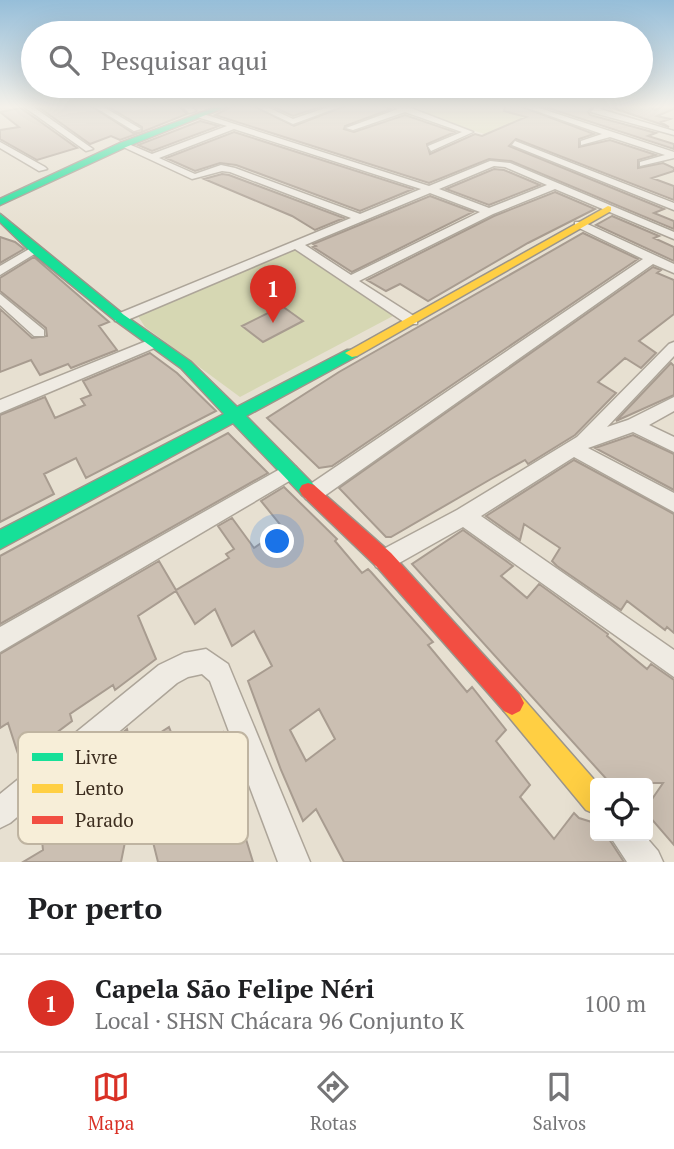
<!DOCTYPE html>
<html lang="pt">
<head>
<meta charset="utf-8">
<style>
  body { margin:0; font-family:"PT Serif",serif; background:#f6f6f6; color:#202124 }
  .controls { position:absolute; right:21px; bottom:21px; display:grid; overflow:hidden; border-radius:7px; box-shadow:0 7px 28px #0002 }
  .controls button { width:63px; height:63px; display:grid; place-items:center; padding:0; border:0; border-bottom:2px solid #e0e0e0; background:#fff; color:#202124; font:35px sans-serif }
  .you { position:absolute; left:278px; top:542px; width:24px; height:24px; margin:-18px; border:5px solid #fff; border-radius:50%; background:#1a73e8; box-shadow:0 0 0 10px #1a73e833 }
  .badge { display:grid; place-items:center; width:46px; height:46px; border-radius:50%; background:#d93025; color:#fff; font-size:23px; font-weight:700 }
  .pin { position:absolute; translate:-50% -58px; filter:drop-shadow(0 2px 4px #0008) }
  .pin::after { content:''; position:absolute; top:37px; width:24px; height:21px; background:inherit; clip-path:polygon(0 0,100% 0,50% 100%) }
  .list { margin:0; padding:0; list-style:none }
  h2 { display:flex; justify-content:space-between; align-items:center; height:91px; margin:0; padding:0 28px; font-size:30px }
  h2 small { font-size:23px; font-weight:400; color:#757577 }
  .list li { display:grid; grid-template-columns:46px 1fr auto; gap:21px; align-items:center; box-sizing:border-box; height:98px; padding:0 28px; border-top:2px solid #e0e0e0 }
  .list b { display:block; font-size:26px; white-space:nowrap }
  .list p { margin:0; font-size:23px; white-space:nowrap; color:#757577 }
  .list em { font-size:23px; font-style:normal; color:#757577 }
  .icon { flex:none; width:38px; height:38px; fill:none; stroke:currentColor; stroke-width:2; stroke-linecap:round; stroke-linejoin:round }
  .map { position:relative; flex:none; width:674px; height:862px; overflow:hidden }
  .search { position:absolute; background:#fff; box-shadow:0 7px 28px #0002; left:21px; right:21px; top:21px; height:77px; display:flex; align-items:center; gap:18px; box-sizing:border-box; padding:0 24px; border-radius:38px; color:#757577; font-size:26px }
  .sheet { height:189px; background:#fff }
  nav { display:flex; justify-content:space-around; align-items:center; box-sizing:border-box; height:98px; border-top:2px solid #e0e0e0; background:#fff; font-size:19px; color:#757577 }
  nav a { display:grid; justify-items:center; gap:4px }
  nav .on { color:#d93025 }
  .map>svg:first-child { display:block }
  .green { fill:#d6d7b3 }
  .building { fill:#cbbfb2; stroke:#a89c90; stroke-width:2; fill-rule:evenodd }
  .lines { fill:none; stroke-linecap:round; stroke-linejoin:round }
  .street-casing { stroke:#ada599; stroke-width:3 }
  .fast-casing { stroke:#9c958a; stroke-width:3 }
  .slow-casing { stroke:#9c958a; stroke-width:3 }
  .jam-casing { stroke:#9c958a; stroke-width:3 }
  .street { fill:#efebe3; fill-rule:evenodd }
  .fast { fill:#16e098; fill-rule:evenodd }
  .slow { fill:#ffcf43; fill-rule:evenodd }
  .jam { fill:#f24e42; fill-rule:evenodd }
  .key { fill:#f7eed8; stroke:#bfb4a1; stroke-width:2 }
  .key-label { font-size:19px; fill:#3d2e20 }
</style>
</head>
<body>
<div class="map">
<svg width="674" height="862" viewBox="0 0 674 862">
  <rect width="100%" height="100%" fill="#e7e0d1"/>
  <path class="green" d="M397,106H489L541,124L500,139Z
    M293,249L393,316L240,397L145,327L136,313Z"/>
  <path class="building" d="M37,106H91L133,133L142,132L120,140L111,136L90,144Z
    M107,106H179L187,114L142,132V127Z
    M233,106H253L294,126L345,106H383L391,109L345,126L344,129L354,132L405,115L455,132L427,144L430,154L475,134L482,136L526,117L504,111L505,106H520L594,134L579,139V147L610,140L656,155L638,160V168L663,163L674,168V171L652,178L674,186V200L516,139L509,146L664,209L654,213L674,221V229L511,161L489,159L429,183L215,115Z
    M271,106H323L293,116Z
    M542,106H593L588,112L590,115L656,133L648,136L674,144V149Z
    M607,106H648L655,110L662,106H674V109L657,116L670,119L661,122L669,127Z
    M21,108L77,148L37,160L0,139V130L19,127L0,112Z
    M200,121L219,126L152,151L138,145Z
    M234,132L413,189L360,211L236,165L220,163L195,171L166,158Z
    M494,169L504,170L540,185L489,205L446,189Z
    M222,174L229,175L344,218L315,230L292,216L204,179Z
    M555,192L595,209L528,243L428,301L400,284L386,291L367,280L494,216Z
    M430,196L473,212L352,272L313,247L316,246L313,244Z
    M612,216L659,236L654,238L674,247V261L596,225Z
    M583,233L638,259L332,466L319,468L267,418L339,372Z
    M0,237L15,242L24,249L0,263Z
    M34,257L109,322L99,326L117,350L71,368L68,364L40,375L31,360L0,372V309L32,338L47,336L46,328L0,291V278Z
    M653,267L661,270L657,273L674,280V314L639,341L656,353L641,368L625,358L598,382L616,393L575,435L528,464L525,460L491,479L391,537H386L339,488Z
    M282,306L303,321L263,342L242,326Z
    M150,353L177,373L216,411L86,478L76,458L44,474L54,494L0,522V415L45,397L55,418L85,405L81,399L91,395L83,381Z
    M671,363L674,366V395L616,421Z
    M228,433L268,473L0,624V556Z
    M633,435L674,454V490L595,448Z
    M574,460L674,514V633L667,627L665,630L627,601L621,610L557,566L552,561L560,548L524,524L520,540L486,516Z
    M284,487L337,539L335,541L362,573L368,569L371,572L433,642L428,645L467,692L472,687L506,730L496,741L530,785L520,797L554,839L574,813L579,818L595,823V836H607L624,862H344L316,809L303,821L281,770L248,681L272,666L254,631L232,646L215,609L195,624L176,591L138,616L156,659L115,690L113,685L70,714L72,721L20,760L8,723L0,728V654L159,561L176,590L229,558L226,554L234,549L218,526L232,518L254,548L283,528L261,501ZM319,709L335,739L306,761L290,730Z
    M463,530L513,566L501,576L527,598L539,584L608,634L607,636L647,669L651,664L674,680V845L648,815V805L663,783H610L412,564Z
    M169,727L182,760L223,732L238,770L227,777L253,862H158L149,826L125,842L121,862H23L43,850L38,803L127,729L132,751Z"/>
  <g class="lines">
    <defs>
      <path id="street" d="M23,106H32L93,149L86,151Z
        M93,106H102L141,129L134,131Z
        M182,106H190L196,111L189,113Z
        M255,106H265L293,119L331,106H342L293,124Z
        M392,106L408,107L473,132L431,151L428,146L462,132L405,112L353,130L346,128L398,109Z
        M522,106H533L674,152V158L640,166V162L665,155L610,137L581,145V141L602,134Z
        M596,106H605L600,109L674,131V135L591,112Z
        M651,106H660L656,108Z
        M200,113L429,186L490,161L510,163L674,232V239L555,189L493,214L359,281L417,318V324H407L295,249L125,321H115V315L351,218L230,172L222,171L192,179L119,145L126,143L152,154L227,126L197,117ZM234,129L421,189L360,214L235,168L221,165L195,174L159,158ZM494,166L505,167L547,185L489,208L439,189ZM430,193L480,212L351,275L305,245Z
        M515,141L674,203V210L512,145Z
        M0,142L45,167L47,169L39,171L0,148Z
        M575,222H583L674,264V273L653,264L320,499L313,501L306,499L303,493L306,487L643,259L575,226Z
        M31,248L41,250L0,275V266Z
        M0,294L44,330V336H34L0,305Z
        M154,338L159,340V346L0,413V400Z
        M674,342V356L607,427L628,420L674,397V411L649,425L674,437V452L633,432L588,448L674,493V512L574,457L481,516L674,650V677L463,527L392,567L384,570L376,567L373,560L376,553L457,510L577,437L669,344Z
        M289,464L296,467L298,472L296,477L0,652V627Z
        M206,649L228,664L310,862H278L210,681L202,674L188,677L177,683L10,823L0,828V794L159,665L184,653Z
        M610,836H645L658,851L663,862H627Z"/>
      <path id="fast" d="M219,106H228L126,147L0,205V199L120,143Z
        M0,214L124,315L191,362L237,407L347,350H357L359,353L357,356L246,416L314,485L317,490L314,495L308,497L302,495L233,423L0,549V530L224,414L181,368L116,321L31,252L0,222Z"/>
      <path id="slow" d="M608,206L611,207V211L357,356L352,357L345,353Z
        M512,691L520,695L597,783L595,814L586,810L504,711L500,703L504,695Z"/>
      <path id="jam" d="M308,483L314,485L391,553L520,695L524,703L520,711L512,715L504,711L377,567L302,495L299,490L302,485Z"/>
    </defs>
    <use href="#street" class="street-casing"/>
    <use href="#fast" class="fast-casing"/>
    <use href="#slow" class="slow-casing"/>
    <use href="#jam" class="jam-casing"/>
    <use href="#street" class="street"/>
    <use href="#fast" class="fast"/>
    <use href="#slow" class="slow"/>
    <use href="#jam" class="jam"/>
  </g>
  <linearGradient id="sky" x2="0" y2="1"><stop stop-color="#96bed9"/><stop offset="0.47" stop-color="#f4f1ea"/><stop offset="1" stop-color="#f4f1ea" stop-opacity="0"/></linearGradient>
  <rect width="674" height="227" fill="url(#sky)"/>
  <rect x="18" y="732" width="230" height="112" rx="10" class="key"/>
  <rect x="32" y="753" width="31" height="8" fill="#16e098"/>
  <rect x="32" y="784" width="31" height="9" fill="#ffcf43"/>
  <rect x="32" y="816" width="31" height="8" fill="#f24e42"/>
  <g class="key-label">
    <text x="75" y="764">Livre</text>
    <text x="75" y="795">Lento</text>
    <text x="75" y="827">Parado</text>
  </g>
</svg>
<div class="controls">
<button><svg class="icon" aria-label="locate" viewBox="0 0 24 24"><circle cx="12" cy="12" r="6"/><path d="M12 2v4M12 18v4M2 12h4M18 12h4"/></svg></button>
</div>
<div class="you"></div>
<div class="pin badge" style="left:273px;top:323px">1</div>
<div class="search"><svg class="icon" aria-label="search" viewBox="0 0 24 24"><circle cx="10" cy="10" r="6"/><path d="M15 15l6 6"/></svg>Pesquisar aqui</div>
</div>
<section class="sheet">
<h2>Por perto<small></small></h2>
<ul class="list">
<li><span class="badge">1</span><div><b>Capela São Felipe Néri</b><p>Local · SHSN Chácara 96 Conjunto K</p></div><em>100 m</em></li>
</ul>
</section>
<nav>
<a class="on"><svg class="icon" aria-label="map" viewBox="0 0 24 24"><path d="M3 6l6-2 6 2 6-2v14l-6 2-6-2-6 2zM9 4v14M15 6v14"/></svg>Mapa</a>
<a><svg class="icon" aria-label="directions" viewBox="0 0 24 24"><path d="M12 3l9 9-9 9-9-9zM9 14v-3h6M13 9l2 2-2 2"/></svg>Rotas</a>
<a><svg class="icon" aria-label="saved" viewBox="0 0 24 24"><path d="M7 4h10v16l-5-4-5 4z"/></svg>Salvos</a>
</nav>
</body>
</html>
